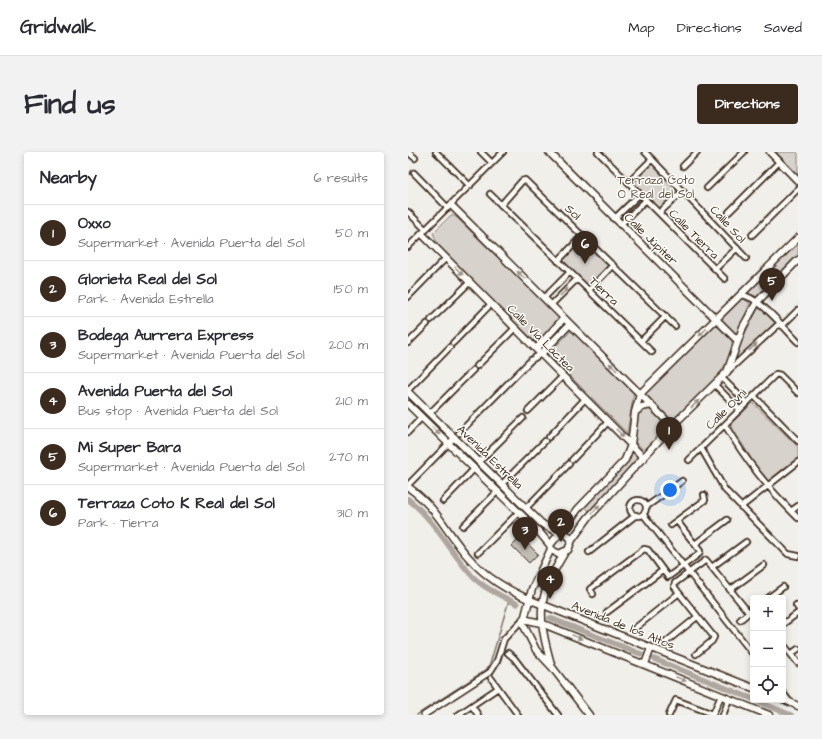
<!DOCTYPE html>
<html lang="en">
<head>
<meta charset="utf-8">
<style>
  body { margin:0; font-family:"Architects Daughter",sans-serif; background:#f2f2f3; color:#2b2b33 }
  .controls { position:absolute; right:12px; bottom:12px; display:grid; overflow:hidden; border-radius:4px; box-shadow:0 2px 6px #0003 }
  .controls button { width:36px; height:36px; display:grid; place-items:center; padding:0; border:0; border-bottom:1px solid #e1e1e2; background:#fff; color:#2b2b33; font:20px sans-serif }
  .you { position:absolute; left:262px; top:338px; width:14px; height:14px; margin:-10px; border:3px solid #fff; border-radius:50%; background:#1a73e8; box-shadow:0 0 0 6px #1a73e833 }
  .badge { display:grid; place-items:center; width:26px; height:26px; border-radius:50%; background:#3b2a1e; color:#fff; font-size:13px; font-weight:700 }
  .pin { position:absolute; translate:-50% -33px; filter:drop-shadow(0 1px 2px #0008) }
  .pin::after { content:''; position:absolute; top:21px; width:14px; height:12px; background:inherit; clip-path:polygon(0 0,100% 0,50% 100%) }
  .list { margin:0; padding:0; list-style:none }
  h2 { display:flex; justify-content:space-between; align-items:center; height:52px; margin:0; padding:0 16px; font-size:17px }
  h2 small { font-size:13px; font-weight:400; color:#7c7c81 }
  .list li { display:grid; grid-template-columns:26px 1fr auto; gap:12px; align-items:center; box-sizing:border-box; height:56px; padding:0 16px; border-top:1px solid #e1e1e2 }
  .list b { display:block; font-size:15px; white-space:nowrap }
  .list p { margin:0; font-size:13px; white-space:nowrap; color:#7c7c81 }
  .list em { font-size:13px; font-style:normal; color:#7c7c81 }
  .icon { flex:none; width:22px; height:22px; fill:none; stroke:currentColor; stroke-width:2; stroke-linecap:round; stroke-linejoin:round }
  .map { position:relative; flex:none; width:390px; height:563px; overflow:hidden; border-radius:4px }
  header { display:flex; align-items:center; gap:24px; box-sizing:border-box; height:56px; padding:0 20px; background:#fff; border-bottom:1px solid #e1e1e2 }
  header strong { font-size:19px }
  nav { display:flex; gap:22px; margin-inline-start:auto; font-size:14px }
  .intro { display:flex; align-items:center; justify-content:space-between; box-sizing:border-box; height:96px; padding:0 24px }
  h1 { margin:0; font-size:28px }
  .button { padding:10px 18px; border-radius:4px; background:#3b2a1e; color:#fff; font-size:14px; font-weight:700 }
  main { display:flex; gap:24px; padding:0 24px }
  aside { flex:1; background:#fff; border-radius:4px; box-shadow:0 2px 6px #0003 }
  .map>svg:first-child { display:block }
  .green { fill:#d7d2cc; stroke:#897e75 }
  .lines { fill:none; stroke-linecap:round; stroke-linejoin:round }
  .stream { stroke:#80746b; stroke-width:1.5 }
  .canal { stroke:#aea69f; stroke-width:5.5 }
  .building { fill:#c1bcb4; stroke:#3b2a1e }
  .street-casing { stroke:#3b2a1e; stroke-width:8 }
  .secondary-casing { stroke:#3b2a1e; stroke-width:9 }
  .street { stroke:#fdfcf7; stroke-width:4.5 }
  .secondary { stroke:#fdfcf7; stroke-width:6 }
  .oneway { fill:#9c938a }
  .labels { text-anchor:middle; stroke-width:3; stroke-linejoin:round; paint-order:stroke }
  .park-label { font-size:12px; fill:#62544a; stroke:#fdfcf7 }
  .street-label { font-size:12px; fill:#3b2a1e; stroke:#fdfcf7 }
</style>
</head>
<body>
<header>
<strong>Gridwalk</strong>
<nav><a>Map</a><a>Directions</a><a>Saved</a></nav>
</header>
<div class="intro"><h1>Find us</h1><a class="button">Directions</a></div>
<main>
<aside>
<h2>Nearby<small>6 results</small></h2>
<ul class="list">
<li><span class="badge">1</span><div><b>Oxxo</b><p>Supermarket · Avenida Puerta del Sol</p></div><em>50 m</em></li>
<li><span class="badge">2</span><div><b>Glorieta Real del Sol</b><p>Park · Avenida Estrella</p></div><em>150 m</em></li>
<li><span class="badge">3</span><div><b>Bodega Aurrera Express</b><p>Supermarket · Avenida Puerta del Sol</p></div><em>200 m</em></li>
<li><span class="badge">4</span><div><b>Avenida Puerta del Sol</b><p>Bus stop · Avenida Puerta del Sol</p></div><em>210 m</em></li>
<li><span class="badge">5</span><div><b>Mi Super Bara</b><p>Supermarket · Avenida Puerta del Sol</p></div><em>270 m</em></li>
<li><span class="badge">6</span><div><b>Terraza Coto K Real del Sol</b><p>Park · Tierra</p></div><em>310 m</em></li>
</ul>
</aside>
<div class="map">
<svg width="390" height="563" viewBox="0 0 390 563">
  <rect width="100%" height="100%" fill="#f1efea"/>
  <filter id="ink" filterUnits="userSpaceOnUse"><feTurbulence type="fractalNoise" baseFrequency=".025" numOctaves="2"/><feDisplacementMap in="SourceGraphic" scale="8" xChannelSelector="R" yChannelSelector="G"/><feConvolveMatrix kernelMatrix="1 2 1 2 8 2 1 2 1" color-interpolation-filters="sRGB"/></filter>
  <g filter="url(#ink)">
    <path class="green" d="M368,0H390V23Z
      M244,7L275,39L251,61L221,30Z
      M43,63L48,65L152,166L128,191L30,93L25,81Z
      M173,88L201,115L181,136L153,109Z
      M390,89V103L350,145L338,141Z
      M333,146L342,151L329,183L312,167Z
      M351,155L368,172L325,212L334,187Z
      M308,173L324,189C326,218 283,250 264,270L237,242L306,174Z
      M164,178L226,240L219,281L140,202Z
      M345,251L390,295V306L360,329L352,321L322,272Z
      M238,256C246,258 256,268 257,276L237,299L226,289L230,262Z
      M223,297L232,306L181,359L176,354Z"/>
    <g class="lines">
      <path class="stream" d="M9,563L78,518L82,512L101,448"/>
      <path class="canal" d="M0,347C27,368 42,400 65,425C77,437 94,444 109,452
        M142,466L233,502
        M246,507L345,547
        M346,548L383,563"/>
    </g>
    <path class="building" d="M113,385L130,402L121,411L104,394Z"/>
    <g class="lines">
      <defs>
        <path id="street" d="M0,0L7,6
          M28,0L62,34
          M73,0L84,11
          M190,0L317,127
          M237,0L338,106
          M275,14L289,0
          M6,21L40,56
          M221,30L244,7
          M299,36L336,0
          M82,42L244,200
          M93,53L114,29L117,28L267,174
          M0,60L18,78
          M321,60L371,10
          M251,61L275,39
          M206,67L232,42
          M212,73L238,48
          M344,83L390,37
          M0,95L95,0
          M150,109L175,83
          M307,117L329,96
          M181,138L205,113
          M333,143C351,144 377,177 390,190
          M0,145L38,106
          M136,146L162,120
          M143,153L169,127
          M23,168L62,130
          M374,174L390,158
          M233,189L258,164
          M0,191L19,172
          M45,191L83,152
          M69,214L107,176
          M319,220L372,171
          M314,226L339,251
          M307,233L332,258
          M0,238L42,195
          M346,244L390,289
          M120,259L155,224
          M22,261L65,218
          M317,273C339,310 359,335 390,366
          M0,280L14,265
          M51,281L123,208L133,202
          M141,285L177,247
          M293,296L317,338L380,402L390,404
          M164,308L200,270
          M281,308L368,222L372,223L390,241
          M71,310L115,266
          M94,332L137,289
          M0,333L47,285
          M222 356a8 8 0 1 1 16 0a8 8 0 1 1-16 0Z
          M35,349L66,317
          M238,355L274,329
          M333,355L390,310
          M118,356L161,312
          M383,359L390,354
          M235,362L345,502
          M263,373L297,348L296,343
          M55,374L90,339
          M287,392L319,368
          M181,400L228,363
          M70,401L111,360
          M304,415L338,390
          M322,438L356,413
          M185,442L182,437L236,397L240,398L260,425L291,402L292,399L269,369
          M360,446L375,435
          M388,453L390,456
          M199,460L254,419
          M332,468L345,457
          M375,472L390,461
          M226,477L271,441
          M258,490L289,465
          M375,492L390,511
          M100,501L106,506L150,563
          M288,502L304,489L306,485L271,441L266,434L267,431L298,408L341,461
          M383,502L390,497
          M83,526L110,563
          M375,541L381,549
          M64,554L70,563
          M16,563L82,520L89,509L96,487L115,467
          M50,563L90,536
          M261,563L268,548L305,562L313,544
          M315,563L321,547"/>
        <path id="secondary" d="M141,0L330,189
          M362,0L390,29
          M43,53L264,274
          M14,82L236,306
          M128,197L156,166
          M133,202L162,172
          M0,240L133,371L139,375L152,381L170,357L217,308L223,293L227,260L232,242L390,86
          M0,252L132,381L142,393
          M227,260L234,255L243,253
          M0,335C31,357 38,381 62,407C79,426 98,437 120,447L345,536
          M152,381L158,382L164,388L160,398L150,402L143,397L142,393Z
          M164,388L180,366L264,274L319,220L335,175L349,150L390,108
          M143,397L124,437L115,472L128,498L144,515L181,563
          M115,467L133,471L361,563
          M143,512C129,462 129,446 157,400
          M237,512L243,496
          M375,547L390,554"/>
      </defs>
      <use href="#street" class="street-casing"/>
      <use href="#secondary" class="secondary-casing"/>
      <use href="#street" class="street"/>
      <use href="#secondary" class="secondary"/>
    </g>
    <defs><path id="oneway-solid" d="M-6-.8H1V-3.2L6.5 0L1 3.2V.8H-6Z"/></defs>
    <g class="oneway">
      <use href="#oneway-solid" transform="translate(51 119) rotate(45)"/>
      <use href="#oneway-solid" transform="translate(113 123) rotate(-135)"/>
      <use href="#oneway-solid" transform="translate(156 140) rotate(-44)"/>
      <use href="#oneway-solid" transform="translate(295 180) rotate(135)"/>
      <use href="#oneway-solid" transform="translate(345 195) rotate(-43)"/>
      <use href="#oneway-solid" transform="translate(205 215) rotate(-135)"/>
      <use href="#oneway-solid" transform="translate(287 252) rotate(-44)"/>
      <use href="#oneway-solid" transform="translate(28 279) rotate(45)"/>
      <use href="#oneway-solid" transform="translate(212 281) rotate(45)"/>
      <use href="#oneway-solid" transform="translate(188 357) rotate(-47)"/>
      <use href="#oneway-solid" transform="translate(169 485) rotate(22)"/>
      <use href="#oneway-solid" transform="translate(273 527) rotate(22)"/>
    </g>
  </g>
  <g class="labels">
    <g class="park-label">
      <text x="248" y="32">Terraza Coto<tspan x="248" dy="14">O Real del Sol</tspan></text>
    </g>
    <g class="street-label">
      <text transform="translate(165 60) rotate(44)" y="4">Sol</text>
      <text transform="translate(320 72) rotate(47)" y="4">Calle Sol</text>
      <text transform="translate(286 82) rotate(45)" y="4">Calle Tierra</text>
      <text transform="translate(243 87) rotate(44)" y="4">Calle Júpiter</text>
      <text transform="translate(196 139) rotate(44)" y="4">Tierra</text>
      <text transform="translate(133 186) rotate(45)" y="4">Calle Vía Láctea</text>
      <text transform="translate(318 257) rotate(-45)" y="4">Calle Ovni</text>
      <text transform="translate(82 305) rotate(44)" y="4">Avenida Estrella</text>
      <text transform="translate(215 473) rotate(22)" y="4">Avenida de los Altos</text>
    </g>
  </g>
</svg>
<div class="controls">
<button>+</button>
<button>−</button>
<button><svg class="icon" aria-label="locate" viewBox="0 0 24 24"><circle cx="12" cy="12" r="6"/><path d="M12 2v4M12 18v4M2 12h4M18 12h4"/></svg></button>
</div>
<div class="you"></div>
<div class="pin badge" style="left:261px;top:298px">1</div>
<div class="pin badge" style="left:153px;top:390px">2</div>
<div class="pin badge" style="left:117px;top:398px">3</div>
<div class="pin badge" style="left:142px;top:447px">4</div>
<div class="pin badge" style="left:364px;top:149px">5</div>
<div class="pin badge" style="left:177px;top:112px">6</div>
</div>
</main>
</body>
</html>
